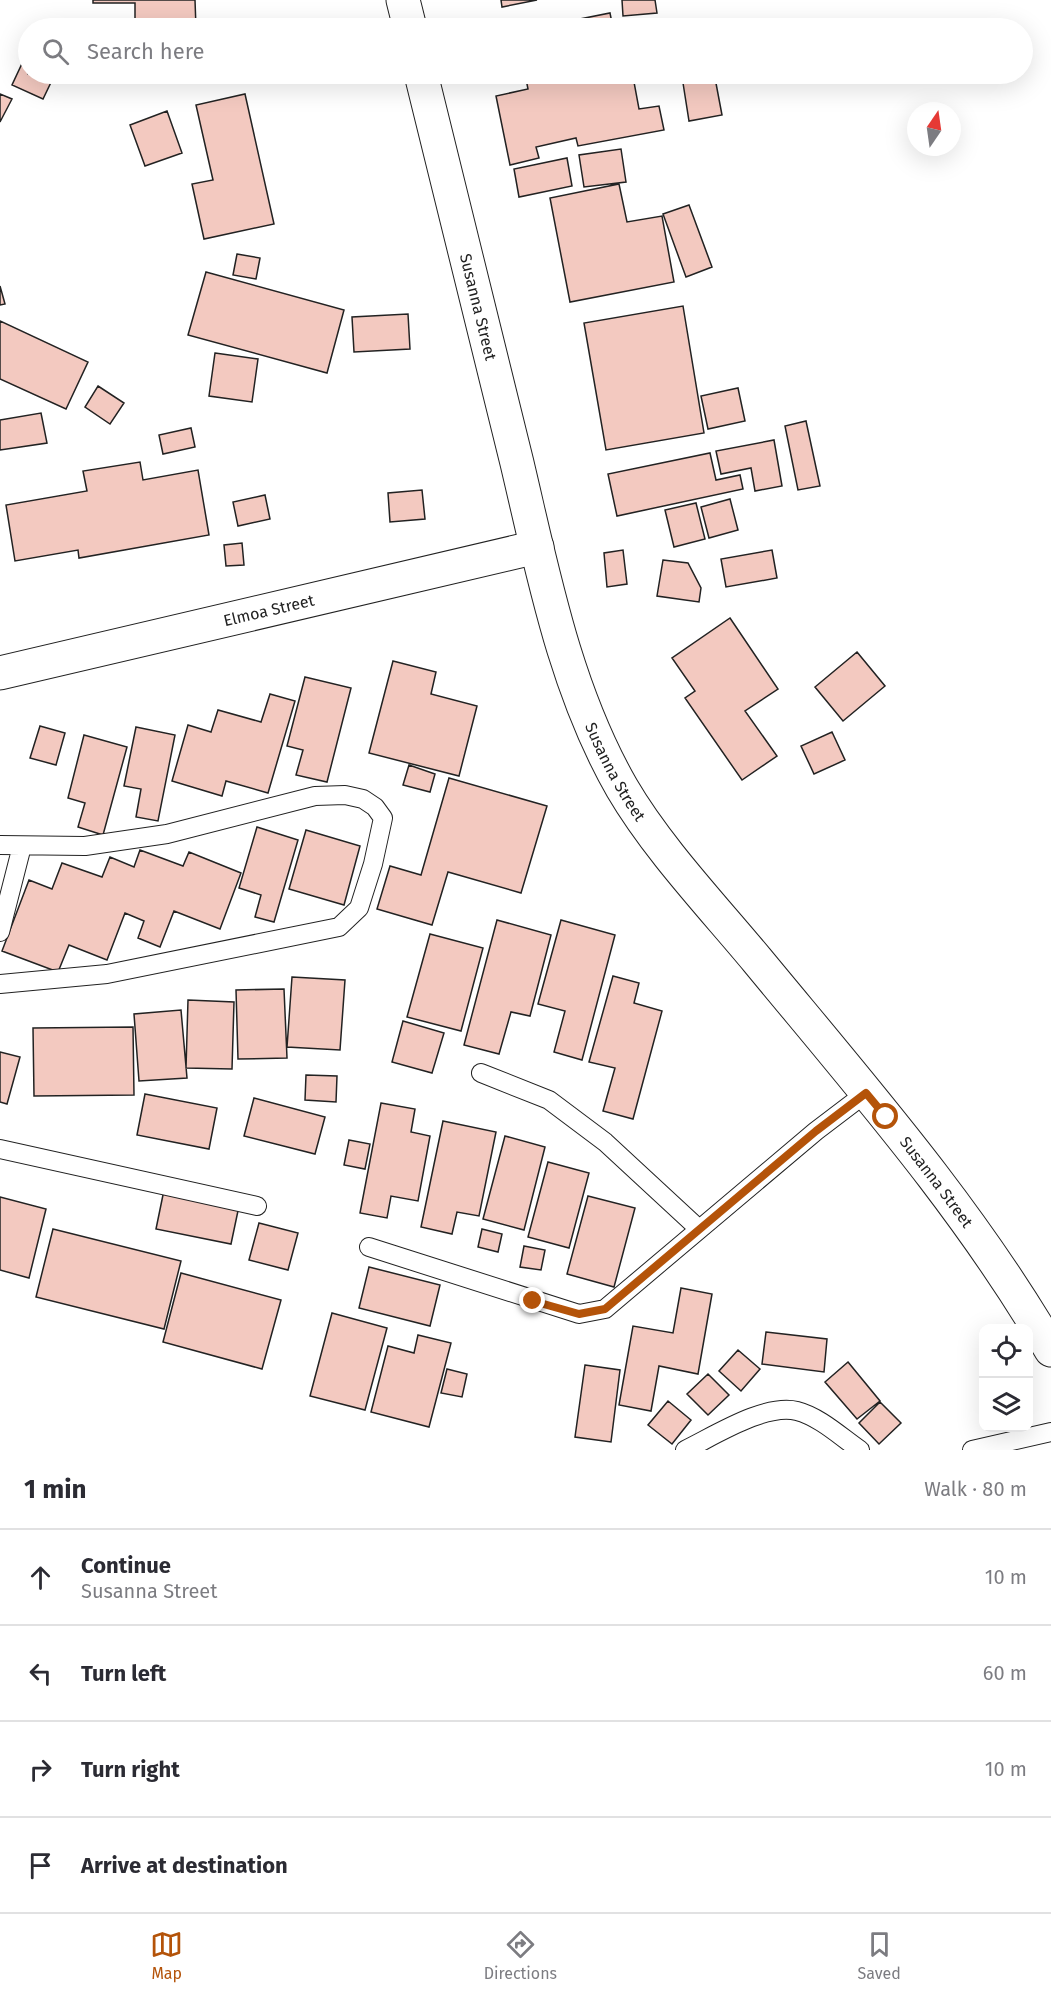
<!DOCTYPE html>
<html lang="en">
<head>
<meta charset="utf-8">
<style>
  body { margin:0; font-family:"Fira Sans",sans-serif; background:#f7f7f7; color:#2b2b33 }
  .controls { position:absolute; right:18px; bottom:18px; display:grid; overflow:hidden; border-radius:12px; box-shadow:0 6px 24px #0002 }
  .controls button { width:54px; height:54px; display:grid; place-items:center; padding:0; border:0; border-bottom:2px solid #e1e1e2; background:#fff; color:#2b2b33; font:30px sans-serif }
  .compass { position:absolute; left:907px; top:102px; width:54px; height:54px; border-radius:50%; background:#fff; box-shadow:0 6px 24px #0002; rotate:13deg }
  .stop { position:absolute; width:18px; height:18px; margin:-14px; border:4px solid #b45309; border-radius:50%; background:#fff }
  .stop.end { background:#b45309; border-color:#fff; box-shadow:0 2px 6px #0008 }
  .list { margin:0; padding:0; list-style:none }
  h2 { display:flex; justify-content:space-between; align-items:center; height:78px; margin:0; padding:0 24px; font-size:26px }
  h2 small { font-size:20px; font-weight:400; color:#7c7c81 }
  .list li { display:grid; grid-template-columns:39px 1fr auto; gap:18px; align-items:center; box-sizing:border-box; height:96px; padding:0 24px; border-top:2px solid #e1e1e2 }
  .list b { display:block; font-size:22px; white-space:nowrap }
  .list p { margin:0; font-size:20px; white-space:nowrap; color:#7c7c81 }
  .list em { font-size:20px; font-style:normal; color:#7c7c81 }
  .icon { flex:none; width:33px; height:33px; fill:none; stroke:currentColor; stroke-width:2; stroke-linecap:round; stroke-linejoin:round }
  .map { position:relative; flex:none; width:1051px; height:1450px; overflow:hidden }
  .search { position:absolute; background:#fff; box-shadow:0 6px 24px #0002; left:18px; right:18px; top:18px; height:66px; display:flex; align-items:center; gap:15px; box-sizing:border-box; padding:0 21px; border-radius:33px; color:#7c7c81; font-size:22px }
  .sheet { height:462px; background:#fff }
  nav { display:flex; justify-content:space-around; align-items:center; box-sizing:border-box; height:84px; border-top:2px solid #e1e1e2; background:#fff; font-size:16px; color:#7c7c81 }
  nav a { display:grid; justify-items:center; gap:3px }
  nav .on { color:#b45309 }
  .map>svg:first-child { display:block }
  .building { fill:#f3c9c0; stroke:#222; stroke-width:1.5 }
  .lines { fill:none; stroke-linecap:round; stroke-linejoin:round }
  .lane-casing { stroke:#222; stroke-width:20 }
  .street-casing { stroke:#222; stroke-width:35 }
  .lane { stroke:#fff; stroke-width:18 }
  .street { stroke:#fff; stroke-width:33 }
  .route { stroke:#b45309; stroke-width:8 }
  .labels { text-anchor:middle; stroke-width:4.5; stroke-linejoin:round; paint-order:stroke }
  .street-label { font-size:16px; fill:#222; stroke:#fff }
</style>
</head>
<body>
<div class="map">
<svg width="1051" height="1450" viewBox="0 0 1051 1450">
  <rect width="100%" height="100%" fill="#fff"/>
  <path class="building" d="M93,0H195L196,28H135V3H93Z
    M501,0H537L502,7Z
    M622,0H655L657,13L623,16Z
    M610,13L613,28H535Z
    M26,55L28,56V74H55L43,99L12,85Z
    M525,74H622L624,83L634,82L639,109L659,106L664,130L578,146L576,138L536,147L539,158L510,165L496,96L528,89Z
    M715,78L722,115L689,121L683,83Z
    M0,94L12,99L0,122Z
    M245,94L274,224L204,239L192,184L213,180L196,105Z
    M167,111L182,153L145,166L130,125Z
    M621,149L626,182L584,187L579,155Z
    M567,158L572,186L519,197L514,169Z
    M619,184L627,222L662,216L674,282L570,302L550,198Z
    M689,205L712,267L686,277L663,214Z
    M237,254L260,258L256,279L233,275Z
    M206,272L344,310L327,373L188,335Z
    M0,286L5,304L0,305Z
    M683,306L704,433L606,450L584,323Z
    M408,314L410,349L354,352L352,317Z
    M0,321L88,362L66,409L0,379Z
    M215,353L258,359L252,402L209,396Z
    M98,386L124,403L110,424L85,407Z
    M738,388L745,421L708,429L701,396Z
    M41,413L47,443L0,450V420Z
    M806,421L820,486L798,490L785,426Z
    M191,428L195,447L163,454L159,435Z
    M774,440L782,486L755,491L751,468L721,474L716,451Z
    M710,453L716,480L740,475L743,489L617,516L608,474Z
    M140,462L143,480L198,470L209,535L79,558L78,550L15,561L6,505L87,491L83,471Z
    M422,490L425,519L390,522L388,493Z
    M265,495L270,519L238,526L233,502Z
    M730,499L738,530L709,538L701,507Z
    M696,503L705,539L674,547L665,510Z
    M242,543L244,565L226,566L224,545Z
    M623,550L627,584L607,587L604,553Z
    M772,550L777,578L726,587L721,559Z
    M663,560L688,563L701,588L699,602L657,596Z
    M730,618L778,689L745,711L777,756L742,780L685,698L695,691L672,658Z
    M857,652L885,686L843,721L815,687Z
    M393,661L436,672L431,694L477,706L459,776L369,753Z
    M305,677L351,688L327,782L296,775L303,750L287,746Z
    M270,694L295,701L268,793L226,781L222,796L172,781L188,725L211,732L218,710L261,722Z
    M40,726L65,733L56,765L30,758Z
    M136,727L175,735L158,821L136,817L141,789L124,786Z
    M832,732L845,760L814,774L801,746Z
    M84,735L127,747L103,835L78,827L85,803L68,798Z
    M409,765L435,774L430,792L403,785Z
    M449,778L547,806L521,893L448,872L432,925L377,909L390,866L421,875Z
    M257,827L298,840L274,922L255,917L261,895L239,888Z
    M306,830L360,846L344,905L289,889Z
    M140,850L183,866L189,852L241,873L220,929L174,911L160,947L138,938L144,921L125,913L107,960L69,945L58,972L2,951L29,880L52,889L62,863L102,877L110,857L134,867Z
    M497,920L551,935L530,1016L511,1012L499,1054L464,1045Z
    M561,920L615,935L582,1060L554,1052L565,1011L538,1004Z
    M430,934L483,948L461,1031L407,1017Z
    M613,976L639,983L634,1003L662,1011L633,1119L603,1111L615,1068L589,1062Z
    M292,977L345,980L340,1050L287,1047Z
    M284,989L287,1058L238,1059L236,990Z
    M188,1000L234,1002L232,1069L186,1068Z
    M181,1010L187,1078L139,1081L134,1014Z
    M403,1021L444,1033L432,1073L392,1062Z
    M133,1027L134,1095L34,1096L33,1028Z
    M0,1052L20,1057L7,1104L0,1102Z
    M306,1075L337,1076L336,1102L305,1100Z
    M145,1094L217,1108L209,1149L137,1135Z
    M254,1098L325,1117L315,1154L244,1136Z
    M381,1103L415,1109L411,1132L430,1136L418,1201L391,1196L387,1218L360,1213Z
    M443,1121L496,1132L479,1216L457,1212L452,1234L421,1227Z
    M505,1136L545,1147L524,1230L483,1219Z
    M349,1140L370,1144L365,1169L344,1165Z
    M548,1162L589,1173L569,1248L528,1237Z
    M164,1190L239,1206L231,1244L156,1229Z
    M588,1196L635,1208L614,1287L567,1274Z
    M0,1197L46,1209L29,1278L0,1270Z
    M259,1223L298,1233L288,1270L249,1260Z
    M53,1229L181,1261L164,1329L36,1297Z
    M482,1229L502,1234L498,1252L478,1247Z
    M524,1246L545,1250L541,1270L520,1267Z
    M369,1267L440,1285L430,1326L359,1308Z
    M181,1273L281,1300L262,1369L163,1342Z
    M681,1288L712,1294L698,1374L659,1366L651,1411L619,1405L633,1326L673,1333Z
    M332,1313L387,1328L365,1410L310,1396Z
    M766,1332L827,1339L824,1372L762,1364Z
    M418,1335L451,1343L429,1427L371,1412L388,1346L414,1353Z
    M738,1350L760,1369L741,1391L719,1371Z
    M848,1362L880,1401L857,1419L825,1382Z
    M585,1365L620,1370L611,1442L575,1437Z
    M447,1369L467,1374L462,1397L441,1393Z
    M708,1374L729,1395L708,1415L687,1394Z
    M668,1401L691,1420L672,1444L648,1425Z
    M880,1402L901,1423L879,1444L859,1423Z"/>
  <g class="lines">
    <defs>
      <path id="lane" d="M0,845L85,846L167,834L315,796L345,795L363,799L375,807L383,818L373,864L359,908L339,927L107,974L0,984
        M0,932L22,846
        M481,1073L549,1100L605,1142L699,1229
        M0,1149L257,1206
        M369,1247L579,1314L605,1309L816,1131L866,1093
        M685,1450C714,1436 765,1403 797,1411C820,1417 841,1437 860,1450
        M972,1450L1051,1432"/>
      <g id="street">
        <path d="M403,0L410,28"/>
        <path id="s1" d="M421,74C453,203 485,333 517,463C543,573 565,689 622,788C657,848 713,907 757,960C861,1086 969,1209 1051,1350"/>
        <path id="s2" d="M0,673L537,547"/>
      </g>
    </defs>
    <use href="#lane" class="lane-casing"/>
    <use href="#street" class="street-casing"/>
    <use href="#lane" class="lane"/>
    <use href="#street" class="street"/>
  </g>
  <g class="lines">
    <path class="route" d="M533,1301L579,1314L605,1309L816,1131L866,1093L886,1117"/>
  </g>
  <g class="labels">
    <g class="street-label">
      <text dy="6" stroke="none"><textPath href="#s1" startOffset="240">Susanna Street</textPath></text>
      <text dy="6" stroke="none"><textPath href="#s2" startOffset="276">Elmoa Street</textPath></text>
      <text dy="6" stroke="none"><textPath href="#s1" startOffset="726">Susanna Street</textPath></text>
      <text dy="6" stroke="none"><textPath href="#s1" startOffset="1248">Susanna Street</textPath></text>
    </g>
  </g>
</svg>
<div class="controls">
<button><svg class="icon" aria-label="locate" viewBox="0 0 24 24"><circle cx="12" cy="12" r="6"/><path d="M12 2v4M12 18v4M2 12h4M18 12h4"/></svg></button>
<button><svg class="icon" aria-label="layers" viewBox="0 0 24 24"><path d="M12 4l9 5-9 5-9-5zM3 14l9 5 9-5"/></svg></button>
</div>
<svg class="compass" viewBox="-18 -18 36 36"><path d="M0-13l5 13h-10z" fill="#e53935"/><path d="M0 13l5-13h-10z" fill="#7c7c81"/></svg>
<div class="stop" style="left:886px;top:1117px"></div>
<div class="stop end" style="left:533px;top:1301px"></div>
<div class="search"><svg class="icon" aria-label="search" viewBox="0 0 24 24"><circle cx="10" cy="10" r="6"/><path d="M15 15l6 6"/></svg>Search here</div>
</div>
<section class="sheet">
<h2>1 min<small>Walk · 80 m</small></h2>
<ul class="list">
<li><svg class="icon" aria-label="ahead" viewBox="0 0 24 24"><path d="M12 20V5M6 11l6-6 6 6"/></svg><div><b>Continue</b><p>Susanna Street</p></div><em>10 m</em></li>
<li><svg class="icon" aria-label="left" viewBox="0 0 24 24"><path d="M17 20v-9H6M10 6l-5 5 5 5"/></svg><div><b>Turn left</b></div><em>60 m</em></li>
<li><svg class="icon" aria-label="right" viewBox="0 0 24 24"><path d="M7 20v-9h11M14 6l5 5-5 5"/></svg><div><b>Turn right</b></div><em>10 m</em></li>
<li><svg class="icon" aria-label="arrive" viewBox="0 0 24 24"><path d="M6 21V4h12l-3 4 3 4H6"/></svg><div><b>Arrive at destination</b></div></li>
</ul>
</section>
<nav>
<a class="on"><svg class="icon" aria-label="map" viewBox="0 0 24 24"><path d="M3 6l6-2 6 2 6-2v14l-6 2-6-2-6 2zM9 4v14M15 6v14"/></svg>Map</a>
<a><svg class="icon" aria-label="directions" viewBox="0 0 24 24"><path d="M12 3l9 9-9 9-9-9zM9 14v-3h6M13 9l2 2-2 2"/></svg>Directions</a>
<a><svg class="icon" aria-label="saved" viewBox="0 0 24 24"><path d="M7 4h10v16l-5-4-5 4z"/></svg>Saved</a>
</nav>
</body>
</html>
